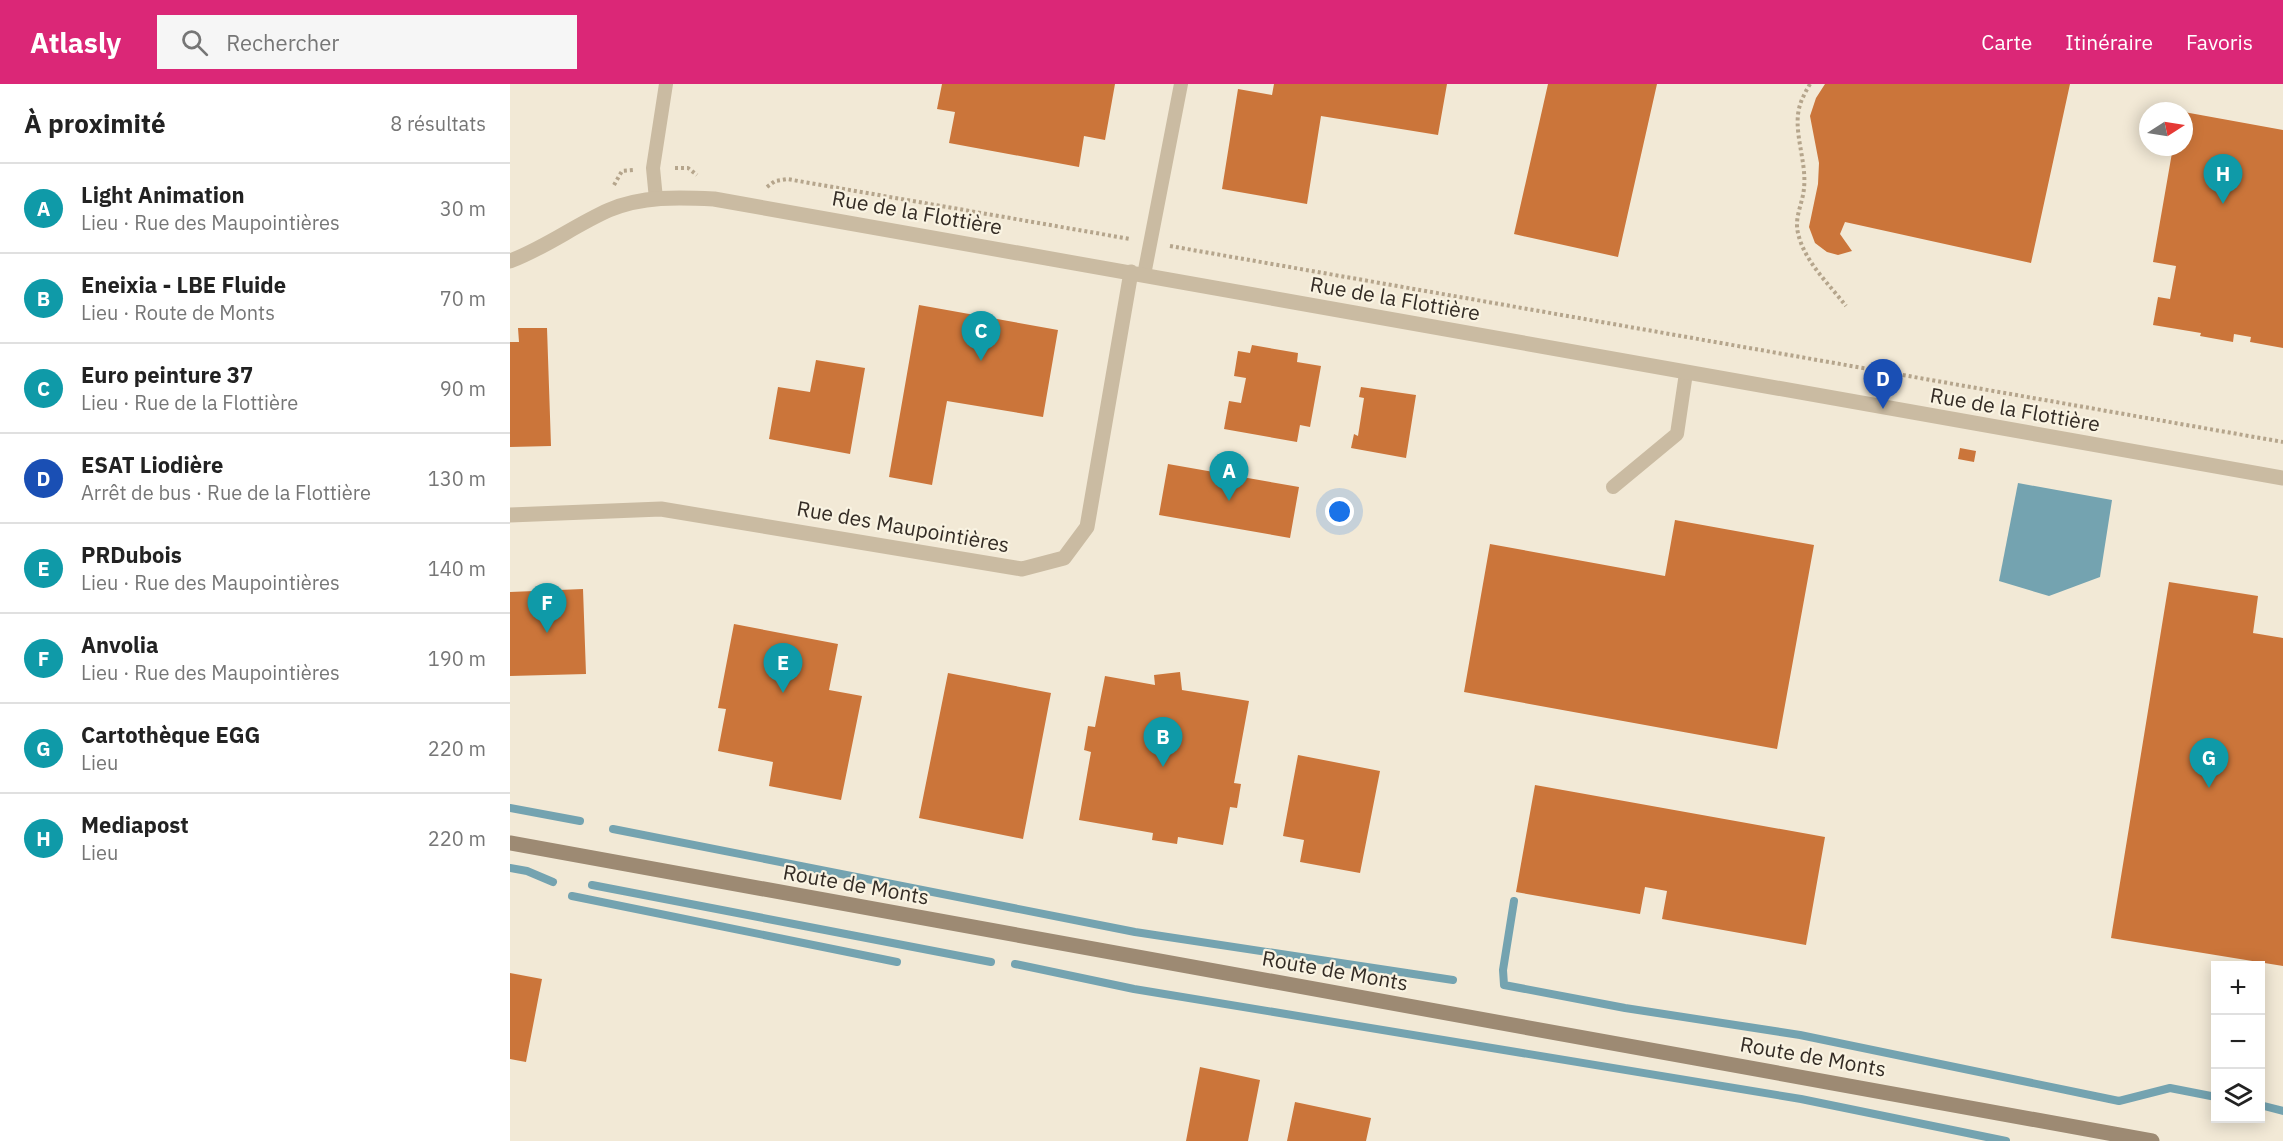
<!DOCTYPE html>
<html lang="fr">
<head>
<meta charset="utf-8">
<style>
  body { margin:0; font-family:"IBM Plex Sans",sans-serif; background:#f6f6f6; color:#222 }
  .controls { position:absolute; right:18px; bottom:18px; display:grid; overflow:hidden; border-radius:0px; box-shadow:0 3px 15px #0003 }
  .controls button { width:54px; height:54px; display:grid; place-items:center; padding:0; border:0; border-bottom:2px solid #e0e0e0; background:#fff; color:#222; font:30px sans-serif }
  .compass { position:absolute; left:1629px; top:18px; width:54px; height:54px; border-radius:50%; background:#fff; box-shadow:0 3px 15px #0003; rotate:78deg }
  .you { position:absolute; left:830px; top:428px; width:21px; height:21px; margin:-15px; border:4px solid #fff; border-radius:50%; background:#1a73e8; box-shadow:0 0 0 9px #1a73e833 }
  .badge { display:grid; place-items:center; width:39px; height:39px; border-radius:50%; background:#db2777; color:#fff; font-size:20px; font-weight:700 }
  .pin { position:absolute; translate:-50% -50px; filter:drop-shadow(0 2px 3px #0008) }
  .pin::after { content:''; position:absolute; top:32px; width:21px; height:18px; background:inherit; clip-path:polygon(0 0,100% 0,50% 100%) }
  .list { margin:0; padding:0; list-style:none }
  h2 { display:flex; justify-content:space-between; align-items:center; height:78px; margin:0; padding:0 24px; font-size:26px }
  h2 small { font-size:20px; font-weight:400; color:#767676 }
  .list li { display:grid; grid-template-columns:39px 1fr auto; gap:18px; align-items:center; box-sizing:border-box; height:90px; padding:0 24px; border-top:2px solid #e0e0e0 }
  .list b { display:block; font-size:22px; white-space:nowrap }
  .list p { margin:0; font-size:20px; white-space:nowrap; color:#767676 }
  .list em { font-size:20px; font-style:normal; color:#767676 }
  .icon { flex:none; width:33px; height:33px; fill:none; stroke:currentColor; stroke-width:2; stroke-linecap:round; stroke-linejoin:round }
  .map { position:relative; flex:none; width:1773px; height:1057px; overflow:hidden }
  header { display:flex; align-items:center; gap:36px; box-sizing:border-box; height:84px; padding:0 30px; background:#db2777; color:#fff }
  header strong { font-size:28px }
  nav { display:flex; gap:33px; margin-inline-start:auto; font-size:21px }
  .search { width:420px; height:54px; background:#f6f6f6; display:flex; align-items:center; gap:15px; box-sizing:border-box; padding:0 21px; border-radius:0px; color:#767676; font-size:22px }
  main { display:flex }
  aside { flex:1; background:#fff }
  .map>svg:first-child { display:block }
  .water { fill:#74a3b0 }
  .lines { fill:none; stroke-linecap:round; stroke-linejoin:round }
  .stream { stroke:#74a3b0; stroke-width:8 }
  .building { fill:#cb753a }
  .path { stroke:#b5a58c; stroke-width:4; stroke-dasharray:3 3; stroke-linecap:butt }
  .service { stroke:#cabba2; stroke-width:14 }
  .minor { stroke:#cabba2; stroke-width:15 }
  .secondary { stroke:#9d8a73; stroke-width:15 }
  .labels { text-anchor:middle; stroke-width:4.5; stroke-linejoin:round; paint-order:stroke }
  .street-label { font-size:21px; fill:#342c25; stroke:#f9f3e2 }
</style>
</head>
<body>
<header>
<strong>Atlasly</strong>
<div class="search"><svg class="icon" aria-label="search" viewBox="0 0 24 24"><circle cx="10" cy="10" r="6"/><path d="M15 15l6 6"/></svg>Rechercher</div>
<nav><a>Carte</a><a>Itinéraire</a><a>Favoris</a></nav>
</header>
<main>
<aside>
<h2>À proximité<small>8 résultats</small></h2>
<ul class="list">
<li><span class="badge" style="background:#0f9aa8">A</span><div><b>Light Animation</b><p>Lieu · Rue des Maupointières</p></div><em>30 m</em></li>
<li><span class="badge" style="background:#0f9aa8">B</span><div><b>Eneixia - LBE Fluide</b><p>Lieu · Route de Monts</p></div><em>70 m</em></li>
<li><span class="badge" style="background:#0f9aa8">C</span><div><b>Euro peinture 37</b><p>Lieu · Rue de la Flottière</p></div><em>90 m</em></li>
<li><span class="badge" style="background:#1a4fb4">D</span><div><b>ESAT Liodière</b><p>Arrêt de bus · Rue de la Flottière</p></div><em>130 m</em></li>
<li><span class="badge" style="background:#0f9aa8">E</span><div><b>PRDubois</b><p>Lieu · Rue des Maupointières</p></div><em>140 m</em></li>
<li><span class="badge" style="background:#0f9aa8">F</span><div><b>Anvolia</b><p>Lieu · Rue des Maupointières</p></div><em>190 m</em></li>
<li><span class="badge" style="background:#0f9aa8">G</span><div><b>Cartothèque EGG</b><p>Lieu</p></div><em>220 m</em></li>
<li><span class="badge" style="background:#0f9aa8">H</span><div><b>Mediapost</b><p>Lieu</p></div><em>220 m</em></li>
</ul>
</aside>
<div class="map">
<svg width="1773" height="1057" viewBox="0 0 1773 1057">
  <rect width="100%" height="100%" fill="#f2e9d6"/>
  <path class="water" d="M1508,399L1602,416L1590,493L1539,512L1489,497Z"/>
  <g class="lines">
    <path class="stream" d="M0,724L70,737
      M103,745L625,848L943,896
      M0,784L17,787L43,798
      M82,801L481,878
      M62,812L387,878
      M1004,817L993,886L994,901L1115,924L1290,951L1609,1017L1660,1004L1706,1013
      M505,880L624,905L1291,1015L1496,1057
      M1750,1021L1773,1027"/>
  </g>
  <path class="building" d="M432,0H605L595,56L574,52L569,83L439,59L445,28L427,25Z
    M764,0H937L928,51L811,32L797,120L712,105L728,5L762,11Z
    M1038,0H1147L1108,173L1004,150Z
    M1315,0H1560L1521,179L1335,138L1330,150L1342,167L1328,171L1317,168L1305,159L1299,143L1308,100L1309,79L1300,32L1306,14Z
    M1674,28L1773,46V264L1740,258L1741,253L1724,250L1723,258L1690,252L1691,249L1643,241L1648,213L1660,215L1666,182L1643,178L1663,63H1674Z
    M409,221L548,246L533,333L437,317L422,401L379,393Z
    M8,244H37L41,362L0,363V258H9Z
    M742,261L788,269L787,278L811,282L800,343L790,341L787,358L714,345L719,317L731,319L736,294L724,292L728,267L740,269Z
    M306,276L355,284L340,370L259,355L268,303L300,308Z
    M851,303L906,311L896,374L841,364L844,350L848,352L854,314L849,313Z
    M1450,364L1466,367L1464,378L1448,375Z
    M658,380L789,403L780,454L649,431Z
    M1165,436L1304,461L1267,665L954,608L980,460L1155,492Z
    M1659,498L1748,512L1743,549L1773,554V882L1601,854Z
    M73,505L76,590L0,592V508Z
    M224,540L328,560L319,606L352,612L331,716L259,702L263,678L208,667L216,625L208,624Z
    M670,588L672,606L739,617L724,699L731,700L727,724L720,723L713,761L668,753L667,760L642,756L643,749L569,736L581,668L574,666L578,642L585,643L595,592L645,601L644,591Z
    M438,589L541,609L513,755L409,734Z
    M788,671L870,687L850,789L790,778L794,756L773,752Z
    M1025,701L1315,753L1296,861L1152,835L1157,807L1135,803L1130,830L1006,808Z
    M0,889L32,895L16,978L0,975Z
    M690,983L750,996L738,1057H676Z
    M785,1018L861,1034L856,1057H777Z"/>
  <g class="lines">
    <path class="path" d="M1300,0C1296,7 1292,14 1290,21C1282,46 1297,77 1294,104C1293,119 1284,133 1288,149C1294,177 1319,200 1336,222
      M165,84H178L187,91
      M104,101L112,87L124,86
      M257,103L265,97L277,95L620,155
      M660,162L1773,358"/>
    <path class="service" d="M146,115L143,84L156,0
      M634,191L671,0
      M1103,403L1167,350L1176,289"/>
    <path class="minor" d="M0,177C35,164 65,141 99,126C132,112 168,113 204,115L1773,394
      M0,431L151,425L512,485L554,474L577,443L621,188"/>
    <path class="secondary" d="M0,759L1642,1057"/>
  </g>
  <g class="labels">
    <g class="street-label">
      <text transform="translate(407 129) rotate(10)" y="7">Rue de la Flottière</text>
      <text transform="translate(885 215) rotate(10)" y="7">Rue de la Flottière</text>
      <text transform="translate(1505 326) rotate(10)" y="7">Rue de la Flottière</text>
      <text transform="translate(393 443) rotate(10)" y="7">Rue des Maupointières</text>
      <text transform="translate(346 801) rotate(10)" y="7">Route de Monts</text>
      <text transform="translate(825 887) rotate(10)" y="7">Route de Monts</text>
      <text transform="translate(1303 973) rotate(10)" y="7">Route de Monts</text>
    </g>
  </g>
</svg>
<div class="controls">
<button>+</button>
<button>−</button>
<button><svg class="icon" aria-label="layers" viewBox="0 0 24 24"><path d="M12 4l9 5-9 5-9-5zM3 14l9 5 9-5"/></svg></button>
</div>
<svg class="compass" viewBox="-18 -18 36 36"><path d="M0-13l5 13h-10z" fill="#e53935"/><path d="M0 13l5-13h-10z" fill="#767676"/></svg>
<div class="you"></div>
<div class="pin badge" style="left:719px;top:417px;background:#0f9aa8">A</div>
<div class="pin badge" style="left:653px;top:683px;background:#0f9aa8">B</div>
<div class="pin badge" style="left:471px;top:277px;background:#0f9aa8">C</div>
<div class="pin badge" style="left:1373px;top:325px;background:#1a4fb4">D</div>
<div class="pin badge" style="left:273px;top:609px;background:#0f9aa8">E</div>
<div class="pin badge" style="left:37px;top:549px;background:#0f9aa8">F</div>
<div class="pin badge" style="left:1699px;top:704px;background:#0f9aa8">G</div>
<div class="pin badge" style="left:1713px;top:120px;background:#0f9aa8">H</div>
</div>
</main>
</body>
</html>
